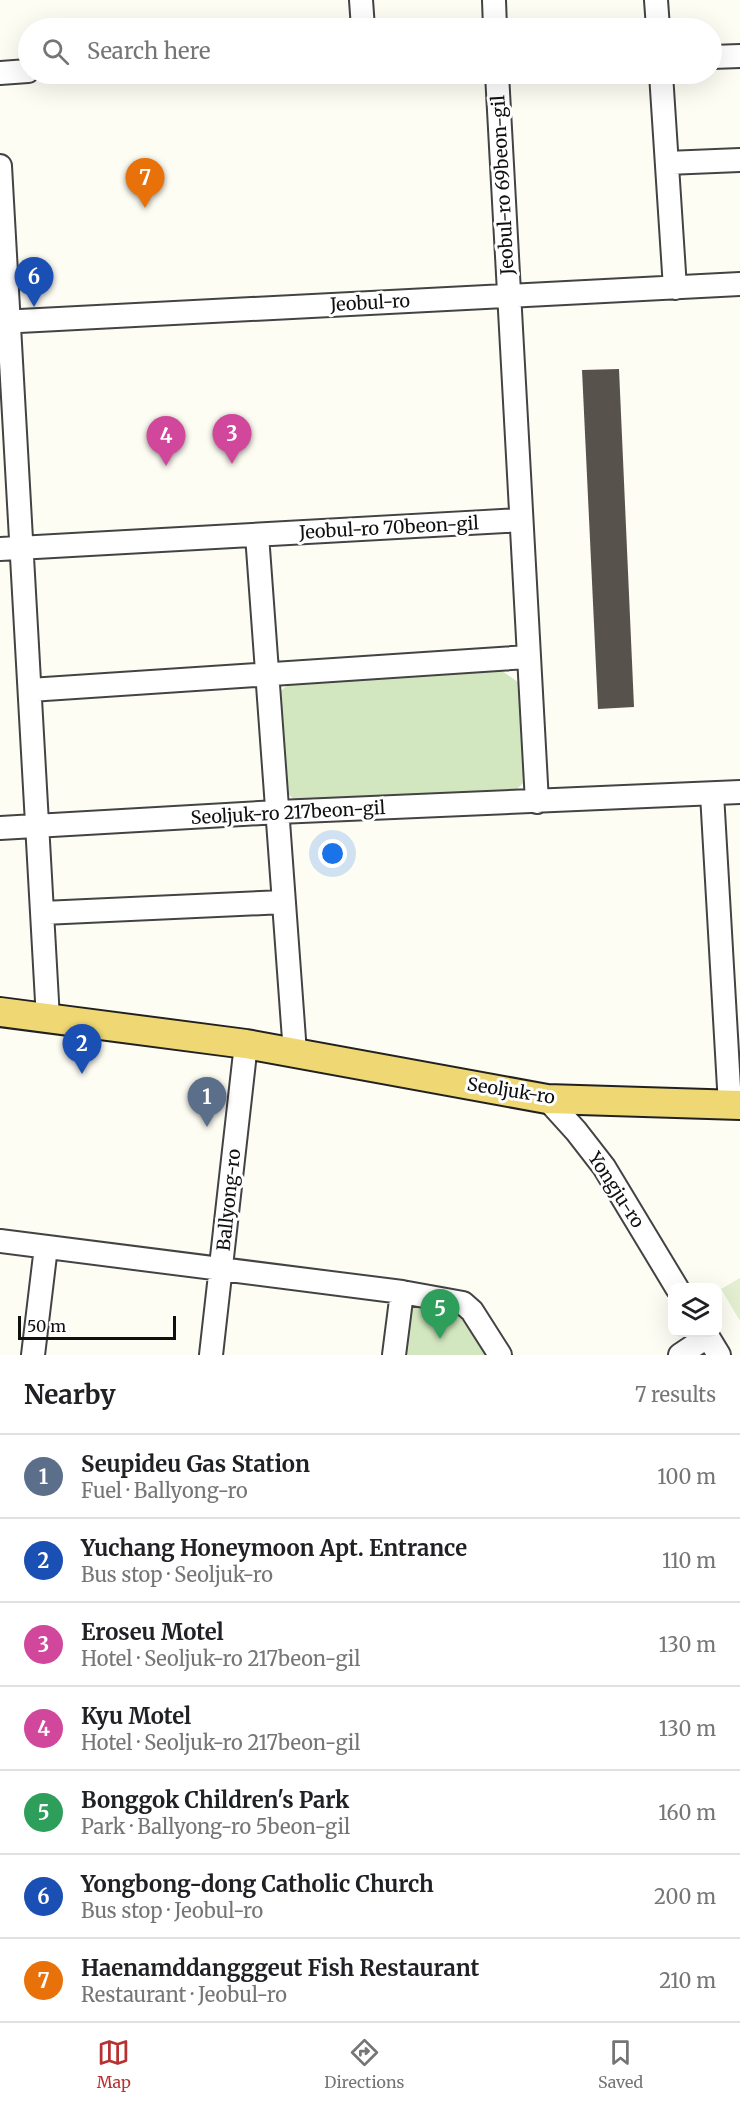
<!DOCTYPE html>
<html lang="en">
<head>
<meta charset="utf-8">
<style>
  body { margin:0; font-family:Merriweather,serif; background:#f2f2f2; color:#202124 }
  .controls { position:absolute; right:18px; bottom:18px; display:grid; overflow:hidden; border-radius:12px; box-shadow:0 6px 24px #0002 }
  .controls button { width:54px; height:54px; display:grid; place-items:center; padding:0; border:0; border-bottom:2px solid #e0e0e0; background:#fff; color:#202124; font:30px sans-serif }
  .scale { position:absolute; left:18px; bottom:15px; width:158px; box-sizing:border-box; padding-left:6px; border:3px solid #101010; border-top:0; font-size:16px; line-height:21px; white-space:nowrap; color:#101010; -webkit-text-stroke:4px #fff; paint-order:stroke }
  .you { position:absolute; left:333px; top:854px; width:21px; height:21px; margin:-15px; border:4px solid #fff; border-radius:50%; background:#1a73e8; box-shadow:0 0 0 9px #1a73e833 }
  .badge { display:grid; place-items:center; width:39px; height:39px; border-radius:50%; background:#b73131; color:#fff; font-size:20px; font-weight:700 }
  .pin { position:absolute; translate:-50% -50px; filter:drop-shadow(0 2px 3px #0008) }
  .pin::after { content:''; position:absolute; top:32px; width:21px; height:18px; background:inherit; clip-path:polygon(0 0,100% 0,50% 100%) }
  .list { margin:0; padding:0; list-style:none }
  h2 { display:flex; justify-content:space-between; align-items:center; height:78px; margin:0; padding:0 24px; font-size:26px }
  h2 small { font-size:20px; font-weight:400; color:#757577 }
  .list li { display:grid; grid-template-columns:39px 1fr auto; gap:18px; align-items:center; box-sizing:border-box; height:84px; padding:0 24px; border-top:2px solid #e0e0e0 }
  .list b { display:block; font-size:22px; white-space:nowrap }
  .list p { margin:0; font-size:20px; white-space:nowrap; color:#757577 }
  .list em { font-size:20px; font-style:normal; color:#757577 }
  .icon { flex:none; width:33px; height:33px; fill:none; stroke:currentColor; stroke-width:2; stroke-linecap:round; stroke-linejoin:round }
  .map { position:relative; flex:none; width:740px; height:1355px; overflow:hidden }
  .search { position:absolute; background:#fff; box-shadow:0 6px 24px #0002; left:18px; right:18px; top:18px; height:66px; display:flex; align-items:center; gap:15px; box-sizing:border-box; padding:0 21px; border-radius:33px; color:#757577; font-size:22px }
  .sheet { height:666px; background:#fff }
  nav { display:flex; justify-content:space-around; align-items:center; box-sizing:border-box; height:84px; border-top:2px solid #e0e0e0; background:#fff; font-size:16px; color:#757577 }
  nav a { display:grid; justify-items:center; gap:3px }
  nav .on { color:#b73131 }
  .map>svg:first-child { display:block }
  .green { fill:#d2e7bf }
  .pitch { fill:#e3efd0 }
  .building { fill:#58524d }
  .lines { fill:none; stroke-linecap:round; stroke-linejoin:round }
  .minor-casing { stroke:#434343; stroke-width:26 }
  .major-casing { stroke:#212121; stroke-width:32 }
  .minor { stroke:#fff; stroke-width:22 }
  .major { stroke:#efd773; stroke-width:28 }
  .labels { text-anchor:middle; stroke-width:6; stroke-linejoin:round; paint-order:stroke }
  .street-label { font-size:18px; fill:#101010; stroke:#fff }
</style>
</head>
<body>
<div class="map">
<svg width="740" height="1355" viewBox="0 0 740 1355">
  <rect width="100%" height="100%" fill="#fefdf4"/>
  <path class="green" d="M498,668L522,685L527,779L512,794L302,807L284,790L277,694L294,680Z
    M408,1302C460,1310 459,1311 488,1355H400Z"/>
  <path class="pitch" d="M740,1278V1321L721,1289Z"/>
  <path class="building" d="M619,369L634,707L598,709L582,370Z"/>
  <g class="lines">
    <defs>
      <path id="minor" d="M361,0L363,28
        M494,0L495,28
        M656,0L658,28
        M712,57L740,56
        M0,73L28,71
        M497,74L537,802
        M661,74L675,288
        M667,163L740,160
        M0,166L48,1019
        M0,322L740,284
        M257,535L295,1053
        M0,549L521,520
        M30,690L528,657
        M712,794L730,1105
        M0,828L278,812L740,792
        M43,913L284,902
        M547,1099L576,1131L604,1167L677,1288
        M0,1241L402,1292L463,1303L472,1311L500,1355
        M705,1332L719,1355
        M33,1355L46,1247
        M211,1355L246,1044
        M394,1355L402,1292
        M680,1355L707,1337"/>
      <path id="major" d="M0,1012L246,1044L547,1099L740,1105"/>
    </defs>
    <use href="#minor" class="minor-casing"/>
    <use href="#major" class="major-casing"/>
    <use href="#minor" class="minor"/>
    <use href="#major" class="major"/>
  </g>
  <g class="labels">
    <g class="street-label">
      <text transform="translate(503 185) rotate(-93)" y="6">Jeobul-ro 69beon-gil</text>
      <text transform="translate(370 303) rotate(-3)" y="6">Jeobul-ro</text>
      <text transform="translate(389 528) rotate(-3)" y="6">Jeobul-ro 70beon-gil</text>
      <text transform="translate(288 813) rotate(-3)" y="6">Seoljuk-ro 217beon-gil</text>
      <text transform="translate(511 1091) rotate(9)" y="6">Seoljuk-ro</text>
      <text transform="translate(616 1190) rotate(57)" y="6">Yongju-ro</text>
      <text transform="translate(229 1200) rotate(-84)" y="6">Ballyong-ro</text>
    </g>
  </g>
</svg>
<div class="controls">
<button><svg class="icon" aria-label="layers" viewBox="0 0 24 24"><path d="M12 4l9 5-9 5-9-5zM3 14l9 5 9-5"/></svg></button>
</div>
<div class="scale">50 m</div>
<div class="you"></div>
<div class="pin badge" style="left:207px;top:1127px;background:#5c6f8a">1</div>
<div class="pin badge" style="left:82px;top:1074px;background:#1a4fb4">2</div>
<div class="pin badge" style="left:232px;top:464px;background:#d1479c">3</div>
<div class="pin badge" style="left:166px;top:466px;background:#d1479c">4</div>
<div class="pin badge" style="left:440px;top:1339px;background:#2e9e5b">5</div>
<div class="pin badge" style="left:34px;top:307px;background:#1a4fb4">6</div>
<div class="pin badge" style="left:145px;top:208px;background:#e8710a">7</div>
<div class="search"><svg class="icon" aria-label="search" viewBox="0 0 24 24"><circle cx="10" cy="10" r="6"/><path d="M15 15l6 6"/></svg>Search here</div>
</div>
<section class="sheet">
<h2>Nearby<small>7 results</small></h2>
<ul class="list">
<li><span class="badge" style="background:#5c6f8a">1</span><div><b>Seupideu Gas Station</b><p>Fuel · Ballyong-ro</p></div><em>100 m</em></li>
<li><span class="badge" style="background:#1a4fb4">2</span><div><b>Yuchang Honeymoon Apt. Entrance</b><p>Bus stop · Seoljuk-ro</p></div><em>110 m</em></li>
<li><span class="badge" style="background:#d1479c">3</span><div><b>Eroseu Motel</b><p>Hotel · Seoljuk-ro 217beon-gil</p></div><em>130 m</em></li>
<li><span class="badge" style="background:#d1479c">4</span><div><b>Kyu Motel</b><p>Hotel · Seoljuk-ro 217beon-gil</p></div><em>130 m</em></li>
<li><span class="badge" style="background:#2e9e5b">5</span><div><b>Bonggok Children's Park</b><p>Park · Ballyong-ro 5beon-gil</p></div><em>160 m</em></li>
<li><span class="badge" style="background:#1a4fb4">6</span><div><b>Yongbong-dong Catholic Church</b><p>Bus stop · Jeobul-ro</p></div><em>200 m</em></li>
<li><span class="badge" style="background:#e8710a">7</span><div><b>Haenamddangggeut Fish Restaurant</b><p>Restaurant · Jeobul-ro</p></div><em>210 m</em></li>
</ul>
</section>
<nav>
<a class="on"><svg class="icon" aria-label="map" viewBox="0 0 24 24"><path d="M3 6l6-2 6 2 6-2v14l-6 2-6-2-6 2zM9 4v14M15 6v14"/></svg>Map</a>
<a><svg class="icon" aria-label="directions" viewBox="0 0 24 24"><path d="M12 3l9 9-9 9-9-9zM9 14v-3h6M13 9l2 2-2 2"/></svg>Directions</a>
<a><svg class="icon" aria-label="saved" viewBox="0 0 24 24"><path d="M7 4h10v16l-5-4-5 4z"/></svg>Saved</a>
</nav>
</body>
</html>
